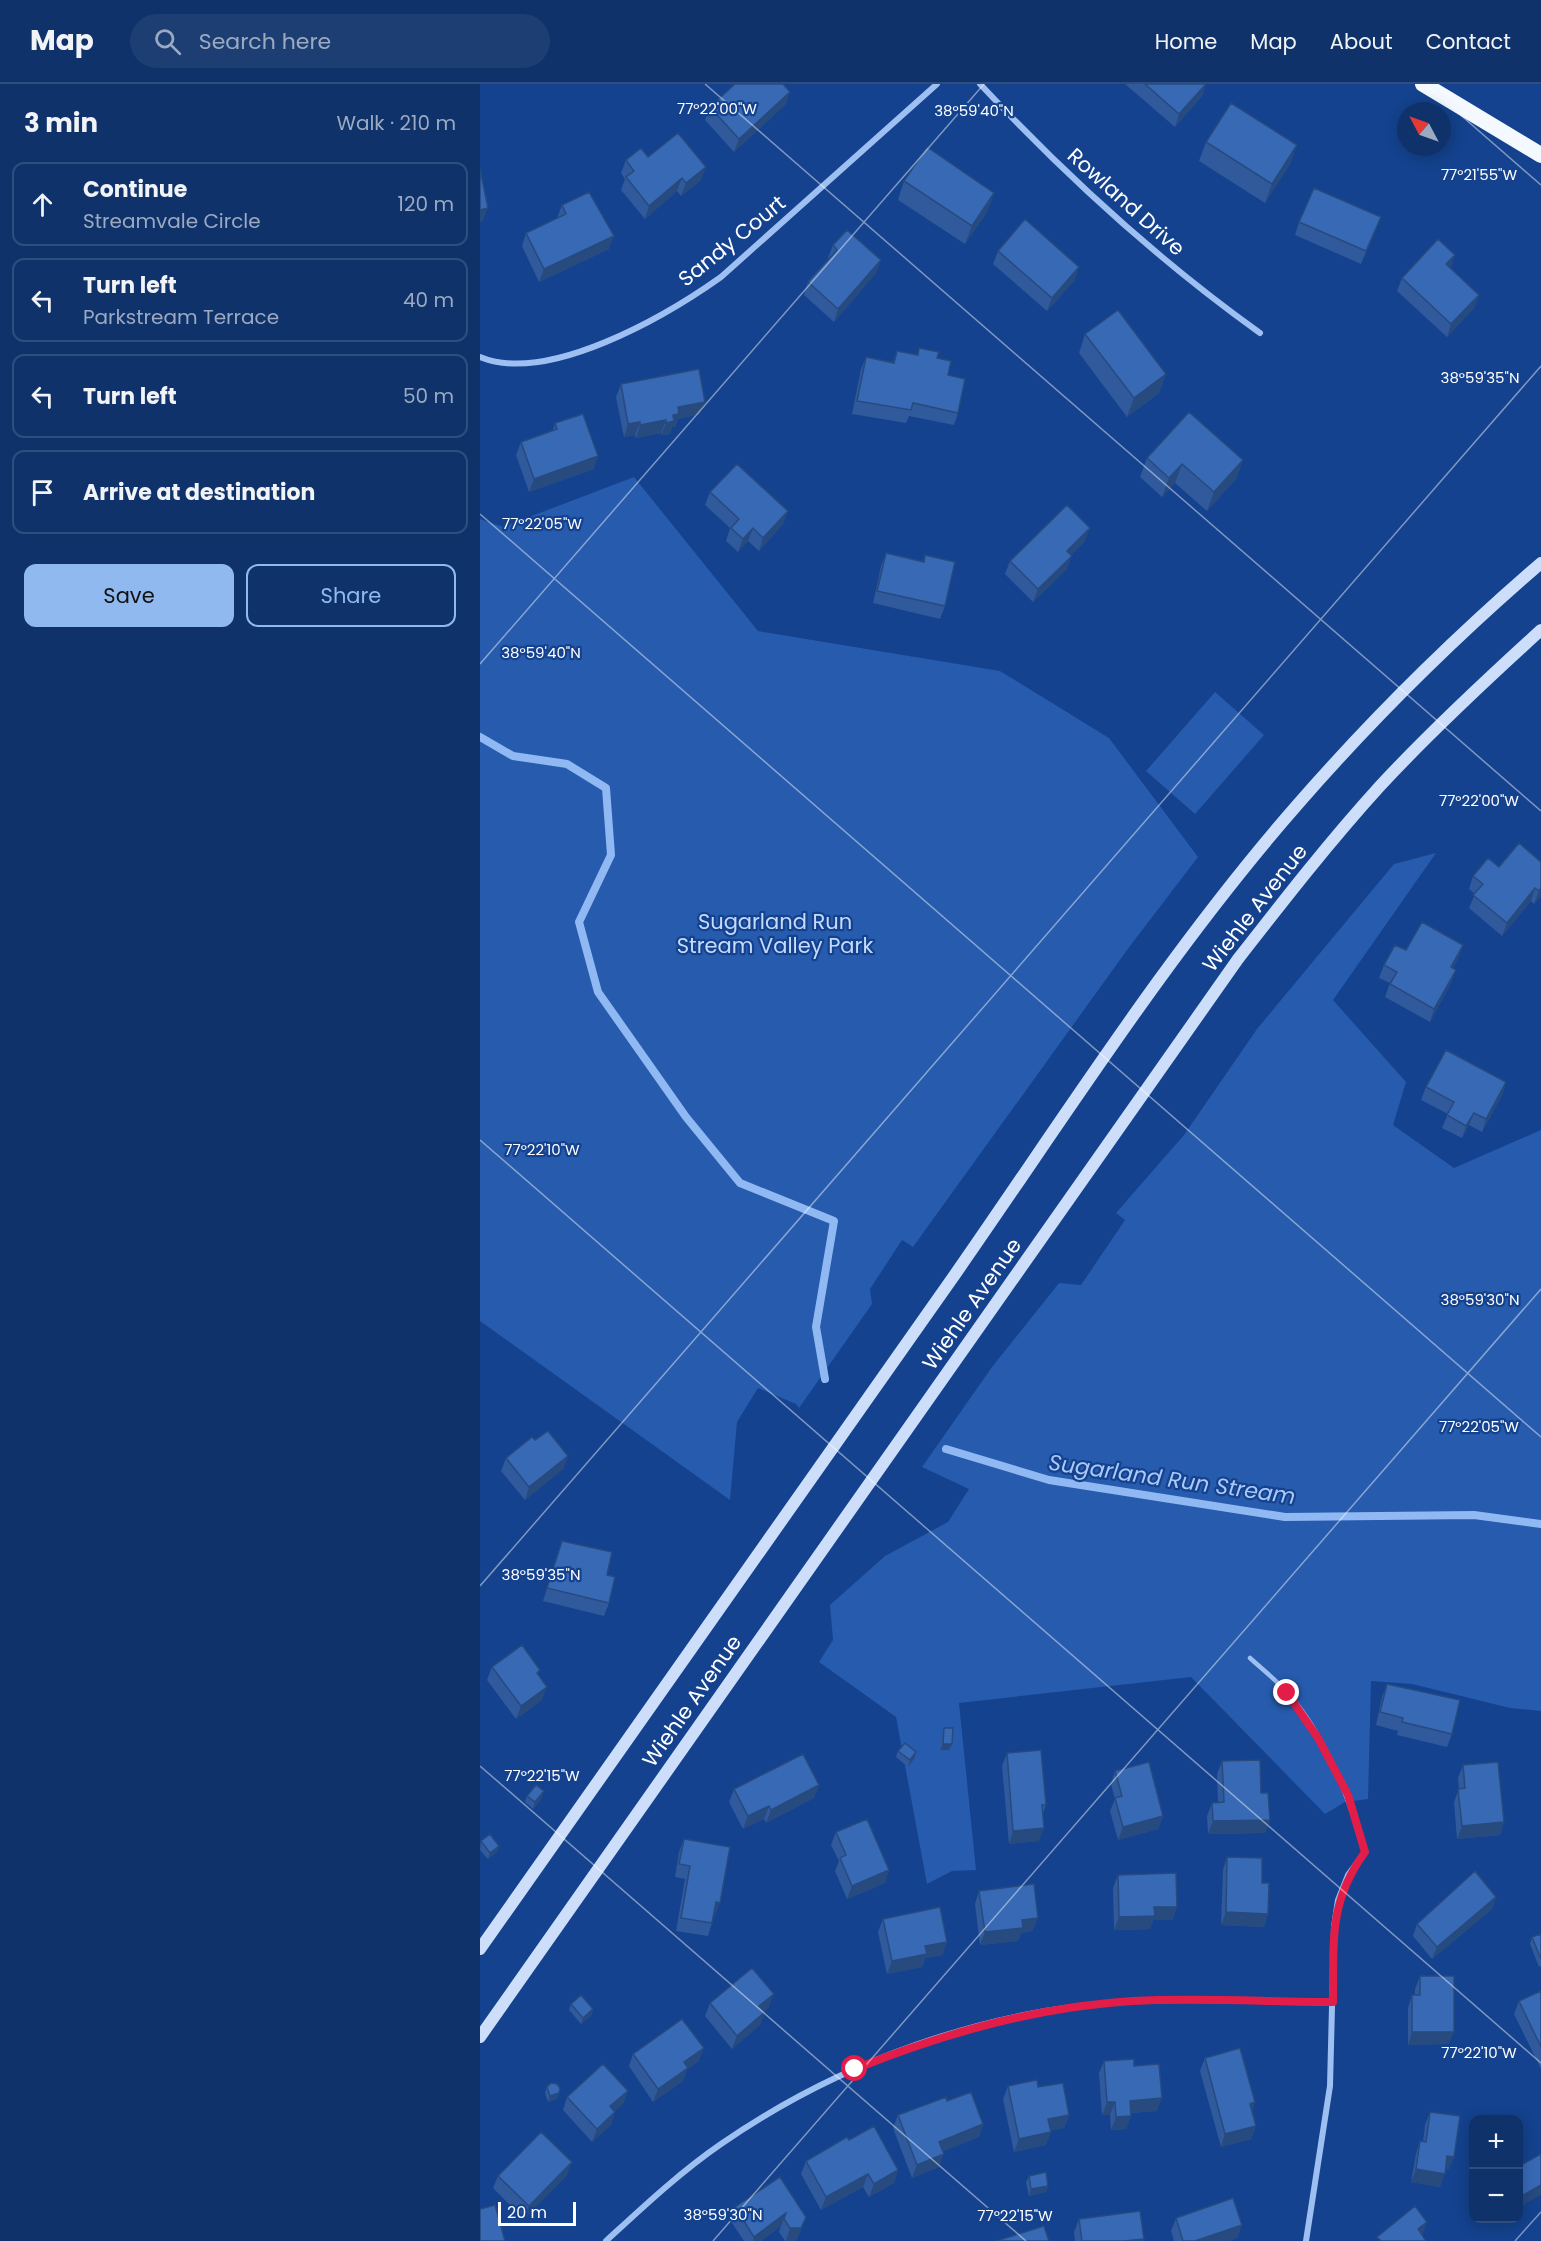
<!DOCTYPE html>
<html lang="en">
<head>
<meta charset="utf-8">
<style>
  body { margin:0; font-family:Poppins,sans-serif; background:#1d3e72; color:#f1f3f6 }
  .controls { position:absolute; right:18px; bottom:18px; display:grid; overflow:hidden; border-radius:12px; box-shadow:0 3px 15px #0003 }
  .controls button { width:54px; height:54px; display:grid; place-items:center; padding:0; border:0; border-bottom:2px solid #2f4d7e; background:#0f326a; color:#f1f3f6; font:30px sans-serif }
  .compass { position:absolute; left:917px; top:18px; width:54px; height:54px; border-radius:50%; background:#0f326a; box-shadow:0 3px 15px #0003; rotate:311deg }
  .scale { position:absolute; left:18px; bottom:15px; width:78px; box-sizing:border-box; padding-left:6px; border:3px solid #fff; border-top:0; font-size:16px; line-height:21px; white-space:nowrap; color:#fff; -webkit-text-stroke:4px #14428e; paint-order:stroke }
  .stop { position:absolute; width:18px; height:18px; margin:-14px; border:4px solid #e11d48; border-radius:50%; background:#fff }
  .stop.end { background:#e11d48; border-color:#fff; box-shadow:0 2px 6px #0008 }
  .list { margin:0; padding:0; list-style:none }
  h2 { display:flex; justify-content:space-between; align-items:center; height:78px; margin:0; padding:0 24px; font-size:26px }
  h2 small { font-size:20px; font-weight:400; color:#9baac1 }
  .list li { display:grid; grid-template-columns:39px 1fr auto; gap:18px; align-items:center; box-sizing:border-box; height:84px; margin:0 12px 12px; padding:0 12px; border:2px solid #2f4d7e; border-radius:12px }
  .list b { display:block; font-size:22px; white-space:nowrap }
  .list p { margin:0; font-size:20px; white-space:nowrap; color:#9baac1 }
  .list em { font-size:20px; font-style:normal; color:#9baac1 }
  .actions { display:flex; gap:12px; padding:18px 24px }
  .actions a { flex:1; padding:14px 0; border:2px solid #90b9f0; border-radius:12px; text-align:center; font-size:21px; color:#90b9f0 }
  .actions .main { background:#90b9f0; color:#111 }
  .icon { flex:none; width:33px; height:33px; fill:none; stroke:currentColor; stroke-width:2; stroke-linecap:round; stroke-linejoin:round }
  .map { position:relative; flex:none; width:1061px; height:2157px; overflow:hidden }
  header { display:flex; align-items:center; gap:36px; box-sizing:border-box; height:84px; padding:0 30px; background:#0f326a; border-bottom:2px solid #2f4d7e }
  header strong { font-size:28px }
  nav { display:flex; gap:33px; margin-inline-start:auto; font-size:21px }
  .search { width:420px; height:54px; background:#1d3e72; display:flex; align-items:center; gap:15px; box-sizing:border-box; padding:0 21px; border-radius:33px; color:#9baac1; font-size:22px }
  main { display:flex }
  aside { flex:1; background:#0f326a }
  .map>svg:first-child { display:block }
  .green { fill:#265bad }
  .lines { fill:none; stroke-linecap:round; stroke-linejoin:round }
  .stream { stroke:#90b9f4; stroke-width:8 }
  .service { stroke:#9ebff1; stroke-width:4.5 }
  .minor { stroke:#9ebff1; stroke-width:6 }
  .secondary { stroke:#cddefb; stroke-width:12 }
  .trunk { stroke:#f4f8ff; stroke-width:16 }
  .wall { fill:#305a9c }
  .shaded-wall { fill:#274a7f }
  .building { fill:#3869b5; stroke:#274a7f; stroke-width:1.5 }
  .route { stroke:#e11d48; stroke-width:8 }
  .ticks { fill:none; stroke:#fff; stroke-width:1.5; stroke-opacity:0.45 }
  .labels { text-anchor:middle; stroke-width:4.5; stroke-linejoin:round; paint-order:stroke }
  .street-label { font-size:21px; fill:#fff; stroke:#14428e }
  .park-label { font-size:21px; fill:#c5dbfc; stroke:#14428e }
  .water-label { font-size:22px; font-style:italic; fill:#aac9f8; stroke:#14428e }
  .ticks-label { font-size:15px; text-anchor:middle; fill:#fff; stroke:#14428e; stroke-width:4.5; stroke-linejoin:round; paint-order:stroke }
</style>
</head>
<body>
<header>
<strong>Map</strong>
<div class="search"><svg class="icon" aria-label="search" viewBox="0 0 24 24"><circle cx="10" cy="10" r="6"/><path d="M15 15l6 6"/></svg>Search here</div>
<nav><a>Home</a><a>Map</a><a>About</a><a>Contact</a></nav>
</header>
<main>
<aside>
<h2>3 min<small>Walk · 210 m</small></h2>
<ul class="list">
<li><svg class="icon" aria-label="ahead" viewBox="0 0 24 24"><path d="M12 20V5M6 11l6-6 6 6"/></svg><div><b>Continue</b><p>Streamvale Circle</p></div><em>120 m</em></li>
<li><svg class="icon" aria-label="left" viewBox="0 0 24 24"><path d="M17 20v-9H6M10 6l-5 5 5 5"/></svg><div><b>Turn left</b><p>Parkstream Terrace</p></div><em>40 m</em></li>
<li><svg class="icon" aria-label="left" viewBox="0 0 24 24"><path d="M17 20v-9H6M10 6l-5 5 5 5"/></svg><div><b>Turn left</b></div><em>50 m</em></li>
<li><svg class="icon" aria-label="arrive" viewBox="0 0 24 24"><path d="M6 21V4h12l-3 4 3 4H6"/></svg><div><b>Arrive at destination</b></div></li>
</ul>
<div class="actions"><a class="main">Save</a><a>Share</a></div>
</aside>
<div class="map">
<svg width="1061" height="2157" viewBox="0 0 1061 2157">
  <rect width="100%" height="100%" fill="#14428e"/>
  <path class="green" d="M154,393L278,547L520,587L629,654L718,773L650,862L433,1163L422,1156L390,1205L392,1220L319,1324L316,1320L278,1304L257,1338L250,1416L0,1237V435L23,443Z
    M735,608L784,651L715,730L666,687Z
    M956,769L853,916L926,998L913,1041L974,1084L1061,1046V1627L1030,1624L932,1600L891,1597L888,1715L865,1718L845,1730L711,1593L479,1619L496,1786L472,1787L447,1800L416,1633L339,1578L353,1556L350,1521L405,1472L468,1438L489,1405L442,1383L512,1283L579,1199L601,1201L645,1136L636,1129L704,1051L777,945L914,780Z"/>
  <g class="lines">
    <path class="stream" d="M0,653L33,672L87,680L126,704L131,771L99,838L118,908L206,1033L260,1099L354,1137L336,1243L345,1295
      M466,1365L569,1396L805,1433L994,1431L1061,1440"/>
    <path class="service" d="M770,1574C782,1585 796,1596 807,1608C846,1652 868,1712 885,1768"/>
    <path class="minor" d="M500,0C586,92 678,176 780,249
      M0,273C68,301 186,232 241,193L457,0
      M126,2157C163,2123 199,2089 241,2060C361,1977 507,1925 653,1917C719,1914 787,1918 853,1918
      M826,2157L850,2002L854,1843L858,1816L868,1791L885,1768"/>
    <path class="secondary" d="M0,1865C159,1640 318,1415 476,1189C586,1031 690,866 818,720C893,634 974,554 1061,479
      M0,1953L758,875C804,816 850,757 900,702C951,647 1006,596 1061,546"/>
    <path class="trunk" d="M943,0L1061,71"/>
  </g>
  <path class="wall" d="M645,0H726L722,12L695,43Z
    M306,20L254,68L225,36L230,23Z
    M726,58L817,61L810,80L785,119L719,77Z
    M168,73L221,96L201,112L197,107L165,135L141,106L145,95L141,89L146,76Z
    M424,97L514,109L507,128L485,160L418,116Z
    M82,121L129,165L59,198L42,162L46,149L77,134Z
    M819,138L896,146L881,180L815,151Z
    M353,161L401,176L396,189L354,238L324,211L328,198L349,175L348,174Z
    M518,167L595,196L567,227L513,180Z
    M971,184L999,211L994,224L967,253L917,207L922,194Z
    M605,250L686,290L679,309L647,333L599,269Z
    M439,264L457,274L468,291L478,329L474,341L429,332L426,339L372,330L381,285L386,273L413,278L417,267L437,271Z
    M141,300L220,330L198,335L195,343H192L190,350L181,351V349L156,354L155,351L144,353L136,313Z
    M75,339L114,385L49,408L36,371L41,358L73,346Z
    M667,374L763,376L756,395L727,427L695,399L682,413L660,393Z
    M230,408L308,427L303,440L279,467L268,457L258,468L246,457L250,444L225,421Z
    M605,457L591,471L587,485L553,518L525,490L530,477Z
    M406,469L443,477L445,471L465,522L460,535L393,519L401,482Z
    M1039,759L1061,812L1054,820L1051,817L1022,852L989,824L995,810L989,805L993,792L1019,783Z
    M983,861L978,874L973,884L976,886L971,899L950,938L905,913L910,899L899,894L904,881L926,866Z
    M1026,998L1022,1011L1002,1048L989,1041L982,1054L962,1044L968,1030L941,1016L946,1003Z
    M55,1356L88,1372L83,1385L45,1416L21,1387L26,1374Z
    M82,1457L127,1491L129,1519L124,1532L63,1517Z
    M12,1583L62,1616L36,1635L7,1596Z
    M907,1600L972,1650L967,1663L917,1651L918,1647L896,1641L902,1613Z
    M464,1644L469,1666H460L461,1651Z
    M418,1667L434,1675L428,1683L416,1673Z
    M527,1669L566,1721L563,1729L559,1757L529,1760L522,1682Z
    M742,1677L781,1709L790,1736L785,1749L728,1750L727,1732L732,1719H738L737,1690Z
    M983,1681L1024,1738L1020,1751L977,1755L974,1718L979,1705L978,1694Z
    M635,1687L683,1732L678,1745L638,1756L630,1727L635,1715L631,1700Z
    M339,1701L334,1714L286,1739L284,1735L263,1745L249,1718L254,1705Z
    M47,1712L62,1714L53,1725L45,1718Z
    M356,1748L409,1786L405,1799L367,1815L355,1787L359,1777L351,1761Z
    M204,1755L235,1832L234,1831L232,1839L228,1852L196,1847L205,1795L195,1793L199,1768Z
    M1,1757L19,1762L17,1768L8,1775L0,1766Z
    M747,1773L782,1799L788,1830L784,1843L741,1841L743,1786Z
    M638,1791L693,1836H673L670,1845L634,1846L633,1804Z
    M499,1807L553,1847L541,1849L538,1857L500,1861L495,1820Z
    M1016,1813L1012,1825L952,1875L933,1852L937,1840Z
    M403,1835L463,1871L445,1874L442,1883L407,1890L398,1848Z
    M1061,1850V1882L1059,1883L1050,1860L1052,1853Z
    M940,1892L969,1960L928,1961V1924L932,1911H935V1905Z
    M1061,1907V1985L1034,1930L1039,1917Z
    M230,1919L289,1923L284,1927L285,1928L280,1941L252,1965L225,1932Z
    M91,1920L113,1925L111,1932L101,1940L89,1926Z
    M153,1970L219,1977L207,1985L203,1997L173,2018L149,1982Z
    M725,1974L775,2018L772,2027L776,2042L771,2055L741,2063L720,1987Z
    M624,1977L654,1982L677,2027L651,2029V2032L646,2045L631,2046L630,2031H622L619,1989Z
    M528,2002L558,2003L589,2031L584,2044L571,2046L566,2061L534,2068L523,2015Z
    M67,2003L79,2009L77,2015L68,2018L65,2009Z
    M148,2007L143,2020L135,2027L131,2041L112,2058L83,2026L87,2013Z
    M467,2017L503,2040L499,2053L463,2067L459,2083L432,2094L413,2044L418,2031Z
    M950,2028L969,2086L966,2085L960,2103L931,2098L936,2070L940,2057L943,2058L945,2041Z
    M369,2056L418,2086L414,2099L389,2113L383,2103L341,2126L321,2090L326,2077Z
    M87,2091L44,2135L13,2104L18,2092Z
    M549,2092L568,2102L566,2108L549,2112L546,2098Z
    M255,2123L326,2133L316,2157H305L299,2148L301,2142L281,2157H264L250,2136Z
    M696,2134L762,2141L757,2154L749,2157H694L691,2147Z
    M599,2135L664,2155L663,2157H595L594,2148Z"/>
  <path class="shaded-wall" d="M726,0L722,12L695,43L699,30Z
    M310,8L306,20L254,68L259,55Z
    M817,61L810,80L785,119L792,100Z
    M226,83L221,96L201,112L206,99Z
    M202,94L197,107L165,135L169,122Z
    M514,109L507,128L485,160L492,142Z
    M8,124L3,137L0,138V126Z
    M901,133L896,146L881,180L886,167Z
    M134,152L129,165L59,198L64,185Z
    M975,171L971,184L966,180Z
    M401,176L396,189L354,238L358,225Z
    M599,183L595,196L567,227L572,214Z
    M999,211L994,224L967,253L971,240Z
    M686,290L679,309L647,333L654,314Z
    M225,318L220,330L198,335L195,343H192L190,350L181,351L186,339L198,323Z
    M186,336L181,349L156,354L160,341Z
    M160,338L155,351L144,353L148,340Z
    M118,372L114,385L49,408L54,395Z
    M763,376L756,395L727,427L734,408Z
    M702,380L695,399L682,413L689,394Z
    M308,427L303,440L279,467L283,454Z
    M273,444L268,457L258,468L263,455Z
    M610,444L605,457L582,480L587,467Z
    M592,472L587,485L553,518L558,505Z
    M1055,804L1051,817L1022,852L1027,839Z
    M1061,804V812L1054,820L1059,807Z
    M983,861L978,874L966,896L971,883Z
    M976,886L971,899L950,938L954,925Z
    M1026,998L1022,1011L1002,1048L1006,1035Z
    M994,1029L989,1041L982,1054L986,1042Z
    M88,1372L83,1385L45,1416L49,1403Z
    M67,1603L62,1616L36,1635L41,1622Z
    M463,1660H472L469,1666H460Z
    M436,1668L434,1675L428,1683L430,1676Z
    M339,1701L334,1714L286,1739L291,1726Z
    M64,1707L62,1714L53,1725L55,1718Z
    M289,1722L284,1735L263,1745L268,1732Z
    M683,1732L678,1745L638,1756L643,1743Z
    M790,1736L785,1749L728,1750L733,1737Z
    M1024,1738L1020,1751L977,1755L982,1742Z
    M564,1744L559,1757L529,1760L533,1747Z
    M19,1762L17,1768L8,1775L10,1769Z
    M409,1786L405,1799L367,1815L372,1802Z
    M1016,1813L1012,1825L952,1875L957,1863Z
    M236,1818L240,1819L235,1832L232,1831Z
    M674,1823H697L693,1836H673L670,1845L634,1846L639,1833Z
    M746,1828L788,1830L784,1843L741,1841Z
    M558,1834L553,1847L541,1849L538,1857L500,1861L505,1848L542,1836Z
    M467,1858L463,1871L445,1874L442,1883L407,1890L412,1877L445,1862Z
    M294,1910L289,1923L275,1935L279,1922Z
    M113,1925L111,1932L101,1940L103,1934Z
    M285,1928L280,1941L252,1965L257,1952Z
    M932,1948H974L969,1960L928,1961Z
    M224,1964L219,1977L207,1985L203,1997L173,2018L178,2005L204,1978Z
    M148,2007L143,2020L126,2035L130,2022Z
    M79,2009L77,2015L68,2018L70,2012Z
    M682,2014L677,2027L645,2029L650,2017Z
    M627,2018H635L630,2031H622Z
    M775,2018L770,2031V2020Z
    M135,2028L131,2041L112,2058L117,2045Z
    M589,2031L584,2044L564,2048L568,2035Z
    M651,2032L646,2045L631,2046L636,2033Z
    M503,2040L499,2053L455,2071L459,2058Z
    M776,2042L771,2055L741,2063L745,2050Z
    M571,2048L566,2061L534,2068L539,2055Z
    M464,2070L459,2083L432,2094L437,2081Z
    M967,2072L974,2073L969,2086L963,2085Z
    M92,2078L87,2091L44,2135L49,2122Z
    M936,2085L965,2090L960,2103L931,2098Z
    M418,2086L414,2099L389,2113L394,2100Z
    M388,2090L383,2103L341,2126L346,2113Z
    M1061,2101V2111L1038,2124V2114Z
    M568,2102L566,2108L549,2112L551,2105Z
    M306,2129L301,2142L281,2157H273L274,2153Z
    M326,2133L316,2157H306L310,2144Z
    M947,2138L943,2150L935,2157L938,2145Z
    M762,2141L757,2154L749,2157H715Z
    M664,2155L663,2157H644Z"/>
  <path class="building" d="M255,0H303L310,8L259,55L230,23Z
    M665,0H726L699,30Z
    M751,19L817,61L792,100L726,58Z
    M198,49L226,83L206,99L202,94L169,122L146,93L154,87L146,76L161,64L168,73Z
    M447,63L514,109L492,142L424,97Z
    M0,85L8,124L0,126Z
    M834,104L901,133L886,167L819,138Z
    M109,108L134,152L64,185L46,149L86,130L82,121Z
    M545,135L599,183L572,214L518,167Z
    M367,146L401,176L358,225L328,198L357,166L353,161Z
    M958,155L975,171L966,180L999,211L971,240L922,194Z
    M638,226L686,290L654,314L605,250Z
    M439,264L459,268L457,274L471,277L468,291L485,295L478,329L433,319L431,326L377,317L386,273L414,279L417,267L438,271Z
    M219,285L225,318L198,323L199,330L193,331L194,337L186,339V336L160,341V338L148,340L141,300Z
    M709,328L763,376L734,408L702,380L689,394L667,374Z
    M103,330L118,372L54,395L41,358L77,345L75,339Z
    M257,380L308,427L283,454L273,444L263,455L251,444L259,435L230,408Z
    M587,421L610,444L587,467L592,472L558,505L530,477Z
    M406,469L444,478L445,471L475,478L465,522L397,507Z
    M1039,759L1061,778V804L1059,807L1055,804L1027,839L993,811L1003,800L993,792L1008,774L1019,783Z
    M942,838L983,861L971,883L976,886L954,925L910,900L917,888L904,881L915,861L926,866Z
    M966,966L1026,998L1006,1035L994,1029L986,1042L967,1031L974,1018L946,1003Z
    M68,1347L88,1372L49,1403L26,1374L52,1353L55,1356Z
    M82,1457L132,1468L127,1491L135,1493L129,1519L67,1504Z
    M42,1561L60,1586L57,1589L67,1603L41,1622L12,1583Z
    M907,1600L980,1616L972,1650L922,1638L923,1634L900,1628Z
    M464,1644H473L472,1660H463Z
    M425,1659L436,1668L430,1676L418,1667Z
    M561,1666L566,1721H562L564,1744L533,1747L527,1669Z
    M323,1670L339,1701L291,1726L289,1722L268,1732L254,1705Z
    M780,1676L781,1709H788L790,1736L733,1737L732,1719L744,1718L742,1677Z
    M669,1678L683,1732L643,1743L635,1714L642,1712L635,1687Z
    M1018,1678L1024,1738L982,1742L978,1705L985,1704L983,1681Z
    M56,1701L64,1707L55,1718L47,1712Z
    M387,1735L409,1786L372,1802L360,1774L366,1771L356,1748Z
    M10,1750L19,1762L10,1769L1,1757Z
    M204,1755L250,1763L240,1819L236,1818L232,1839L201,1834L210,1782L199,1780Z
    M747,1773L782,1774V1799H789L788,1830L746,1828Z
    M995,1787L1016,1813L957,1863L937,1840Z
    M696,1789L697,1823H674L675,1832L639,1833L638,1791Z
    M554,1800L558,1834L542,1836L543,1844L505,1848L499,1807Z
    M460,1823L467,1858L445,1862L447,1870L412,1877L403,1835Z
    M1061,1850V1875L1052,1853Z
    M272,1884L294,1910L279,1922L285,1928L257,1952L230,1919Z
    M940,1892H974V1948H932V1911H940Z
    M1061,1907V1963L1039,1917Z
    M101,1911L113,1925L103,1934L91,1920Z
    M202,1935L224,1964L204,1978L208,1984L178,2005L153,1970Z
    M760,1964L775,2018L770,2020L776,2042L745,2050L725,1974Z
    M654,1975V1982L679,1980L682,2014L650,2017L651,2032L636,2033L635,2018H627L624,1977Z
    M123,1980L148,2007L130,2022L135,2028L117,2045L87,2013Z
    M557,1996L558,2003L583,1999L589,2031L568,2035L571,2048L539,2055L528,2002Z
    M71,1999L77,2000L80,2004L79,2009L70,2012L67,2003Z
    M491,2008L503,2040L459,2058L464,2070L437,2081L418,2031L466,2013L467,2017Z
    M950,2028L980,2032L974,2073L967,2072L965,2090L936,2085L940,2057L946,2058Z
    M394,2042L418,2086L394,2100L388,2090L346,2113L326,2077L367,2053L369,2056Z
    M61,2048L92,2078L49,2122L18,2092Z
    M1061,2070V2101L1038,2114V2076L1040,2075L1043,2080Z
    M566,2088L568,2102L551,2105L549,2092Z
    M300,2093L326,2133L321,2144H310L304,2135L306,2129L274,2153L255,2123Z
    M753,2114L762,2141L715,2157H703L696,2134Z
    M15,2121L25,2157H0V2125Z
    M935,2122L947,2138L938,2145L946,2157H901L897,2153Z
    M660,2127L664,2155L644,2157H602L599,2135Z
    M564,2142L569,2157H516Z"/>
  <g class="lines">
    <path class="route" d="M375,1985C464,1949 556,1923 652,1917C719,1913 787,1918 853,1918C854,1858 848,1819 885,1768L868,1711L838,1654L807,1609"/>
  </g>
  <path class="ticks" d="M225,0L1061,727M945,0L1061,101M0,430L1061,1353M0,580L504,0M0,1056L1061,1979M0,1502L1061,282M0,1682L546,2157M233,2157L1061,1205M1035,2157L1061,2128"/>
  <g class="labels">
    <g class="street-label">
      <text transform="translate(646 118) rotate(42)" y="7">Rowland Drive</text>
      <text transform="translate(252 157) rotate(-39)" y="7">Sandy Court</text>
      <text transform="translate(775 824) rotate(-52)" y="7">Wiehle Avenue</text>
      <text transform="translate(492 1220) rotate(-55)" y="7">Wiehle Avenue</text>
      <text transform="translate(212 1617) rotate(-55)" y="7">Wiehle Avenue</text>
    </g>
    <g class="park-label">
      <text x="295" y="845">Sugarland Run<tspan x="295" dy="24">Stream Valley Park</tspan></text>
    </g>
    <g class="water-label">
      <text transform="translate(692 1395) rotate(8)" y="8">Sugarland Run Stream</text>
    </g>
  </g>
  <g class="ticks-label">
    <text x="237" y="30">77°22'00"W</text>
    <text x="494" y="32">38°59'40"N</text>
    <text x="999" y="96">77°21'55"W</text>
    <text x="1000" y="299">38°59'35"N</text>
    <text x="62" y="445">77°22'05"W</text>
    <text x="61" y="574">38°59'40"N</text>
    <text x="999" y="722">77°22'00"W</text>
    <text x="62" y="1071">77°22'10"W</text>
    <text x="1000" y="1221">38°59'30"N</text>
    <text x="999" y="1348">77°22'05"W</text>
    <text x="61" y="1496">38°59'35"N</text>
    <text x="62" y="1697">77°22'15"W</text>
    <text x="999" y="1974">77°22'10"W</text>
    <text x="243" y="2136">38°59'30"N</text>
    <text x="535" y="2137">77°22'15"W</text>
  </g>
</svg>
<div class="controls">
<button>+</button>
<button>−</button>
</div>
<svg class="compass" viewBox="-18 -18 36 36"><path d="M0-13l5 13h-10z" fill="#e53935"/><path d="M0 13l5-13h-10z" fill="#9baac1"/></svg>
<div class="scale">20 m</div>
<div class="stop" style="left:375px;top:1985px"></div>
<div class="stop end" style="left:807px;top:1609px"></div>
</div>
</main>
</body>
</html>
